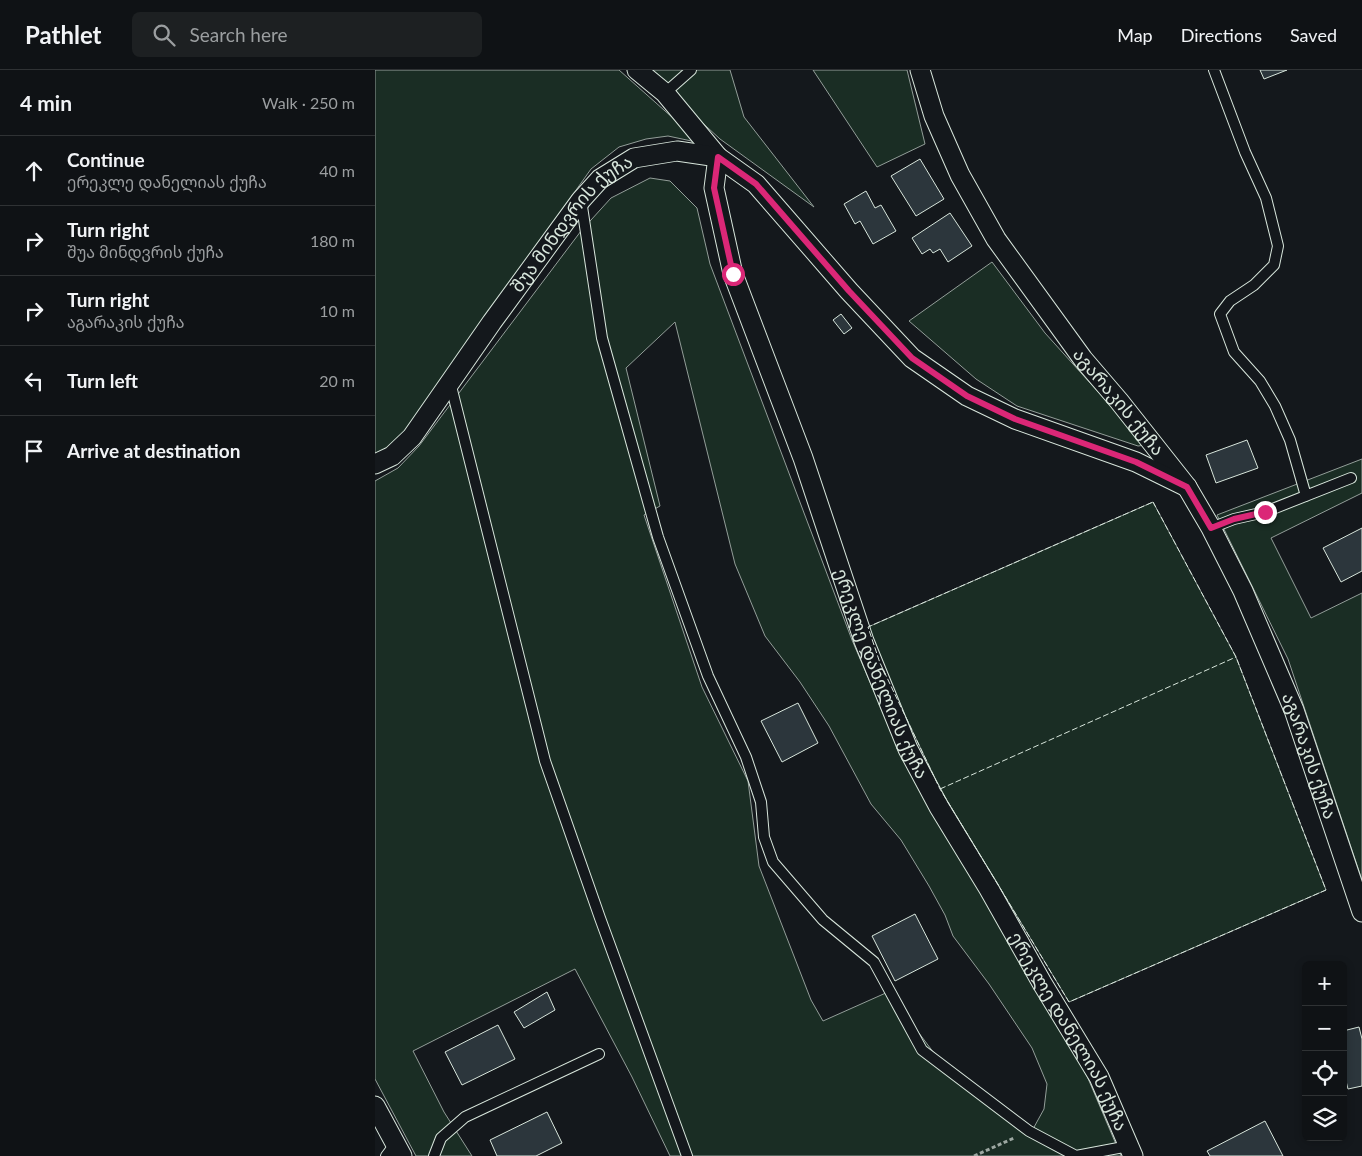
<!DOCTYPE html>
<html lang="en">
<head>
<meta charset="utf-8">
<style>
  body { margin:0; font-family:Lato,"Noto Sans Georgian",sans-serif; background:#1d2022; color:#f1f3f6 }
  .controls { position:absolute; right:15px; bottom:15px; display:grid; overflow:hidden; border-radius:8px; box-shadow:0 2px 8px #0003 }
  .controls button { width:45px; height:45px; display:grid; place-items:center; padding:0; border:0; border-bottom:1px solid #2f3234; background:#0f1215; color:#f1f3f6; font:25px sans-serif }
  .stop { position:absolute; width:15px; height:15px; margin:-11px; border:4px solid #db2777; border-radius:50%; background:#fff }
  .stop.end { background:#db2777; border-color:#fff; box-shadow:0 1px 5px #0008 }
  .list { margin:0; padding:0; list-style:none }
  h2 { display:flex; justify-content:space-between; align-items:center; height:65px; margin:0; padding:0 20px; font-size:21px }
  h2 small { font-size:16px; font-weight:400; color:#9b9ea0 }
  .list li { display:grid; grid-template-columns:32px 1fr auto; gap:15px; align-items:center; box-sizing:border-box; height:70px; padding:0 20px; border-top:1px solid #2f3234 }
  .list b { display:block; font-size:19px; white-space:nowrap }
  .list p { margin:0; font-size:16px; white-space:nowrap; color:#9b9ea0 }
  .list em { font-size:16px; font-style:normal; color:#9b9ea0 }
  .icon { flex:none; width:28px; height:28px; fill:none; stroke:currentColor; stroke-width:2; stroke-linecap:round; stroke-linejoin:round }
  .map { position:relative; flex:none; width:987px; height:1086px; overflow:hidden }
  header { display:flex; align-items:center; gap:30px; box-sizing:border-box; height:70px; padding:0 25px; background:#0f1215; border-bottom:1px solid #2f3234 }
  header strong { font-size:24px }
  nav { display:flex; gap:28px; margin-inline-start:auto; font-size:18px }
  .search { width:350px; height:45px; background:#1d2022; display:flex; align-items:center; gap:12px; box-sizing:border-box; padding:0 18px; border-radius:8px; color:#9b9ea0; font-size:19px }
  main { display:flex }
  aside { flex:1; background:#0f1215 }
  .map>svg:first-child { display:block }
  .green { fill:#1a2d24; stroke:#939e99; fill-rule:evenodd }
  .building { fill:#2c363c; stroke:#d8e6dc }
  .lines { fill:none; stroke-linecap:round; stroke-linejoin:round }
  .service-casing { stroke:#d8e6dc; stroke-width:12 }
  .minor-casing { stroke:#d8e6dc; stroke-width:21 }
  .path { stroke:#9da8a2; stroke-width:3; stroke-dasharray:4 2.5; stroke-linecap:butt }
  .service { stroke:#14181c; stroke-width:10 }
  .minor { stroke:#14181c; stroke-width:19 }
  .fence { stroke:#d8e6dc; stroke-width:1; stroke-dasharray:6 2.5; stroke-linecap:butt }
  .route { stroke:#db2777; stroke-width:6 }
  .labels { text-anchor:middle; stroke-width:4; stroke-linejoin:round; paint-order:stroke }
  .street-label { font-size:18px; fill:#d8e6dc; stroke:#14181c }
</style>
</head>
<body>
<header>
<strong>Pathlet</strong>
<div class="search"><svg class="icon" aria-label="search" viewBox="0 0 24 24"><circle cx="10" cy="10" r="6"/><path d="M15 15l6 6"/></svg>Search here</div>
<nav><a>Map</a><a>Directions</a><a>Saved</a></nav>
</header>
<main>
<aside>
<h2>4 min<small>Walk · 250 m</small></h2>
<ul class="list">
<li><svg class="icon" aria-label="ahead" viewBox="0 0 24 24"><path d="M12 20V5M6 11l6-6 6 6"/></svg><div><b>Continue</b><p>ერეკლე დანელიას ქუჩა</p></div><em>40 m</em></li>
<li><svg class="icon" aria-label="right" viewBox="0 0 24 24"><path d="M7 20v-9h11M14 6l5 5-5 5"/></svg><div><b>Turn right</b><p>შუა მინდვრის ქუჩა</p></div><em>180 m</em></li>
<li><svg class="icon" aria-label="right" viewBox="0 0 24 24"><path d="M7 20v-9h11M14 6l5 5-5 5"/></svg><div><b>Turn right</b><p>აგარაკის ქუჩა</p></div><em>10 m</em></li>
<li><svg class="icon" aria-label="left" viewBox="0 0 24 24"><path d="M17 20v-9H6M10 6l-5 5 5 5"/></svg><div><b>Turn left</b></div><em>20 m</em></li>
<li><svg class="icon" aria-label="arrive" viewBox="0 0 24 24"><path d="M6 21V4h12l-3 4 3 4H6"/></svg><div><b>Arrive at destination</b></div></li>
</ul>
</aside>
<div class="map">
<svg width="987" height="1086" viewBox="0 0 987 1086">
  <rect width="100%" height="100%" fill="#14181c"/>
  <path class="green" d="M0,0H244L326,73L293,66L271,69L244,77L216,99L35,354L19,374L0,384Z
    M270,0H355L369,47L439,137L345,69Z
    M438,0H532L550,74L502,97Z
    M275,108L295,111L322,138L335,194L477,570L501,626L546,722L693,969L712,1006L746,1086H295L257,1007L200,899L38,981L69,1042L97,1086H41L0,1009V411L23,398L44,376L206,161L236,128ZM300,252L360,494L390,566L425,612L454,656L496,734L526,770L554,816L570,845L578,866L614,914L657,978L672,1014L669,1039L658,1059L568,995L513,922L448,951L436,930L384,796L373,711L327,617L269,445L285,436L251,298Z
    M617,192L670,263L771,375L763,376L642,336L601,309L534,251Z
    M987,389V423L896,468L936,548L987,523V810L913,589L842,445Z
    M778,432L861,587L951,820L694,932L565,719L505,593L493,557Z"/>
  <path class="building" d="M885,0H912L889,9Z
    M545,89L569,129L541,146L516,106Z
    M491,121L500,138L506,135L521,161L498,174L485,151L480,154L469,134Z
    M575,143L597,176L573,192L565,179L558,183L555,179L547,184L537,168Z
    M466,244L477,258L469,264L458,250Z
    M872,370L883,398L841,413L831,385Z
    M987,458V501L966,512L948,478Z
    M423,633L443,673L407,692L386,651Z
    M540,844L563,889L520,911L497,866Z
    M172,922L180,940L149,958L139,942Z
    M123,955L140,989L87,1015L70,982Z
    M984,957L987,969V1016L973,1019L968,999V961Z
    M172,1042L187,1073L161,1086H122L115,1070Z
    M890,1051L908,1086H835L832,1081Z"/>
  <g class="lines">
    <defs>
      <path id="service" d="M839,0L870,82L891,128L903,176L899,195L879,215L855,231L845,244L859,282L885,311L900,336L915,370L931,426
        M290,23L316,0
        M206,130L227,268L283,467L333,606L371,687L386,732L389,767L398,792L448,850L499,892L547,980L654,1061L701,1086L754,1076
        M75,312L170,691L225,848L312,1086
        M836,458L859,449L890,442L976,408
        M11,1086L20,1074
        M59,1086L66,1068L90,1047L224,984"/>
      <g id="minor">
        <path id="s1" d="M262,0L290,23L343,87L339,118L358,204L428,388L489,571L533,679L564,737L614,819L667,913L724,1007L758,1086"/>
        <path id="s2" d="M545,0L559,46L585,105L621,169L708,289L744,331L812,417L836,458L868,521L919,640L987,842"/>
        <path id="s3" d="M0,394L17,386L37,367L117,252L206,130L225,109L259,88L302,81L343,87L381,114L474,221L537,288L592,326L640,349L761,392L812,417"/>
        <path d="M0,1036L27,1086"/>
      </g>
    </defs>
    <use href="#service" class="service-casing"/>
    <use href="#minor" class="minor-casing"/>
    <path class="path" d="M599,1086L639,1068"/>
    <use href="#service" class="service"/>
    <use href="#minor" class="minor"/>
    <path class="fence" d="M778,432L861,587L951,820L694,932L565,719L505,593L493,557Z
      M565,719L861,587"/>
  </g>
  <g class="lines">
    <path class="route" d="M358,204L339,118L343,87L381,114L474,221L537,288L592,326L640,349L761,392L812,417L836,458L859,449L890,442"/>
  </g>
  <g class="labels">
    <g class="street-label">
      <text dy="6" stroke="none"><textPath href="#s3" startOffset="314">შუა მინდვრის ქუჩა</textPath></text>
      <text dy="6" stroke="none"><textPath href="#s2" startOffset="390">აგარაკის ქუჩა</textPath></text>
      <text dy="6" stroke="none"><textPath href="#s1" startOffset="665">ერეკლე დანელიას ქუჩა</textPath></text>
      <text dy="6" stroke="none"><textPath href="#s2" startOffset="795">აგარაკის ქუჩა</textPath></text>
      <text dy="6" stroke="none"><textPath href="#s1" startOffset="1070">ერეკლე დანელიას ქუჩა</textPath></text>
    </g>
  </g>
</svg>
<div class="controls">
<button>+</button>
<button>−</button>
<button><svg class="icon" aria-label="locate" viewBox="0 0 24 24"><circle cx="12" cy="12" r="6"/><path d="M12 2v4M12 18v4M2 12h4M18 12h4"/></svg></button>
<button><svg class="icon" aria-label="layers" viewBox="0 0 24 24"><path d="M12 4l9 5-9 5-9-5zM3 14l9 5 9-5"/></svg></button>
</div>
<div class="stop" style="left:358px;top:204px"></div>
<div class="stop end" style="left:890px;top:442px"></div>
</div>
</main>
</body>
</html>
